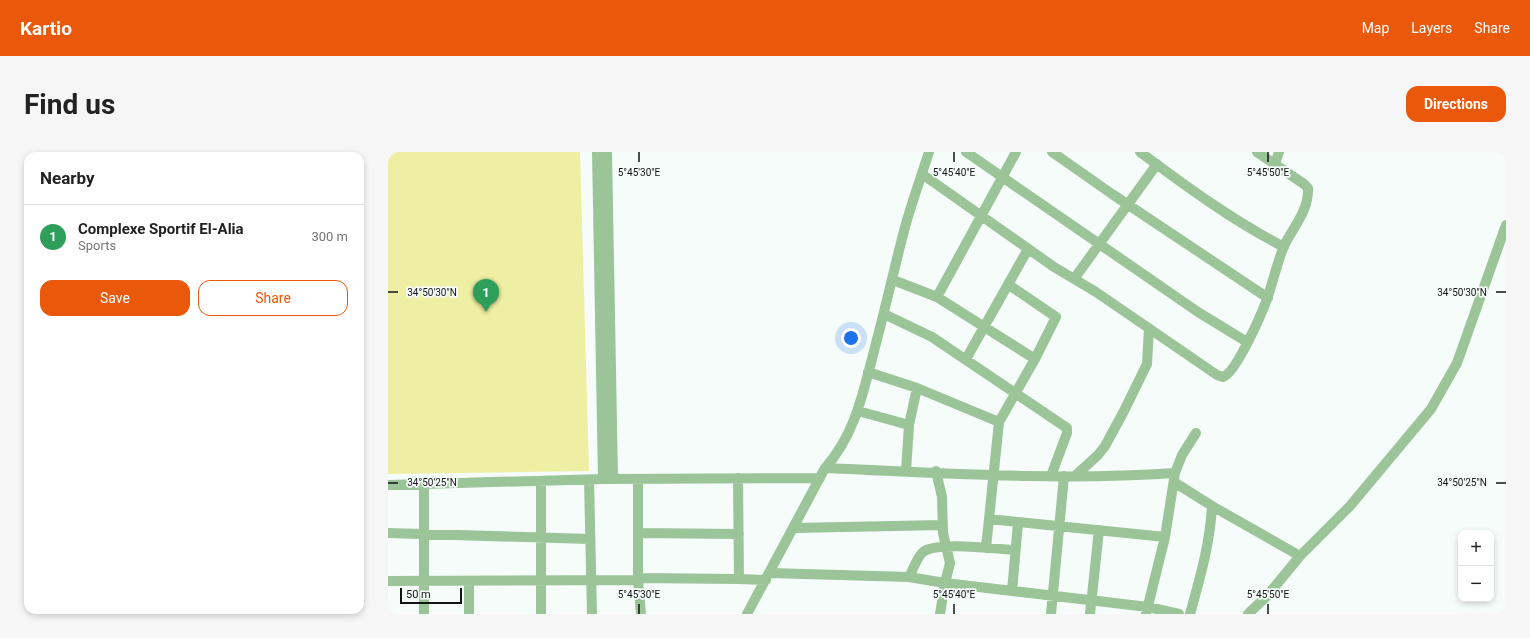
<!DOCTYPE html>
<html lang="en">
<head>
<meta charset="utf-8">
<style>
  body { margin:0; font-family:Roboto,sans-serif; background:#f6f6f6; color:#222 }
  .controls { position:absolute; right:12px; bottom:12px; display:grid; overflow:hidden; border-radius:8px; box-shadow:0 2px 6px #0003 }
  .controls button { width:36px; height:36px; display:grid; place-items:center; padding:0; border:0; border-bottom:1px solid #e0e0e0; background:#fff; color:#222; font:20px sans-serif }
  .scale { position:absolute; left:12px; bottom:10px; width:62px; box-sizing:border-box; padding-left:4px; border:2px solid #111413; border-top:0; font-size:11px; line-height:14px; white-space:nowrap; color:#111413; -webkit-text-stroke:3px #f5fcfa; paint-order:stroke }
  .you { position:absolute; left:463px; top:186px; width:14px; height:14px; margin:-10px; border:3px solid #fff; border-radius:50%; background:#1a73e8; box-shadow:0 0 0 6px #1a73e833 }
  .badge { display:grid; place-items:center; width:26px; height:26px; border-radius:50%; background:#ea580c; color:#fff; font-size:13px; font-weight:700 }
  .pin { position:absolute; translate:-50% -33px; filter:drop-shadow(0 1px 2px #0008) }
  .pin::after { content:''; position:absolute; top:21px; width:14px; height:12px; background:inherit; clip-path:polygon(0 0,100% 0,50% 100%) }
  .list { margin:0; padding:0; list-style:none }
  h2 { display:flex; justify-content:space-between; align-items:center; height:52px; margin:0; padding:0 16px; font-size:17px }
  h2 small { font-size:13px; font-weight:400; color:#767676 }
  .list li { display:grid; grid-template-columns:26px 1fr auto; gap:12px; align-items:center; box-sizing:border-box; height:64px; padding:0 16px; border-top:1px solid #e0e0e0 }
  .list b { display:block; font-size:15px; white-space:nowrap }
  .list p { margin:0; font-size:13px; white-space:nowrap; color:#767676 }
  .list em { font-size:13px; font-style:normal; color:#767676 }
  .actions { display:flex; gap:8px; padding:12px 16px }
  .actions a { flex:1; padding:9px 0; border:1px solid #ea580c; border-radius:12px; text-align:center; font-size:14px; color:#ea580c }
  .actions .main { background:#ea580c; color:#fff }
  .map { position:relative; flex:none; width:1118px; height:462px; overflow:hidden; border-radius:12px }
  header { display:flex; align-items:center; gap:24px; box-sizing:border-box; height:56px; padding:0 20px; background:#ea580c; color:#fff }
  header strong { font-size:19px }
  nav { display:flex; gap:22px; margin-inline-start:auto; font-size:14px }
  .intro { display:flex; align-items:center; justify-content:space-between; box-sizing:border-box; height:96px; padding:0 24px }
  h1 { margin:0; font-size:28px }
  .button { padding:10px 18px; border-radius:12px; background:#ea580c; color:#fff; font-size:14px; font-weight:700 }
  main { display:flex; gap:24px; padding:0 24px }
  aside { flex:1; background:#fff; border-radius:12px; box-shadow:0 2px 6px #0003 }
  .map>svg:first-child { display:block }
  .green { fill:#eeefa2 }
  .lines { fill:none; stroke-linecap:round; stroke-linejoin:round }
  .minor { stroke:#9bc498; stroke-width:10 }
  .ticks { fill:none; stroke:#111413; stroke-width:1.5 }
  .ticks-label { font-size:10px; text-anchor:middle; fill:#111413; stroke:#f5fcfa; stroke-width:3.5; stroke-linejoin:round; paint-order:stroke }
</style>
</head>
<body>
<header>
<strong>Kartio</strong>
<nav><a>Map</a><a>Layers</a><a>Share</a></nav>
</header>
<div class="intro"><h1>Find us</h1><a class="button">Directions</a></div>
<main>
<aside>
<h2>Nearby<small></small></h2>
<ul class="list">
<li><span class="badge" style="background:#2e9e5b">1</span><div><b>Complexe Sportif El-Alia</b><p>Sports</p></div><em>300 m</em></li>
</ul>
<div class="actions"><a class="main">Save</a><a>Share</a></div>
</aside>
<div class="map">
<svg width="1118" height="462" viewBox="0 0 1118 462">
  <rect width="100%" height="100%" fill="#f5fcfa"/>
  <path class="green" d="M0,0H192L201,319L0,322Z"/>
  <g class="lines">
    <path class="minor" d="M209,0L215,327
      M219,0L225,327
      M578,0L810,160L859,190
      M664,0L724,42L880,146
      M752,0C799,35 844,68 896,95
      M887,12L891,0
      M534,22L666,115L708,140L829,223L835,225C848,221 874,161 879,147C885,130 889,111 896,94C905,75 921,59 920,36L916,32L869,0
      M686,127L769,12
      M505,128L549,145L647,207
      M549,145L628,0
      M496,162L544,185L679,276V281L663,324
      M578,207L640,97
      M480,220L529,236L611,270
      M470,259L521,273
      M437,316C554,321 670,329 787,321
      M518,319L521,273L529,236
      M548,319L554,345L555,381L562,411L557,431L760,455L791,462
      M687,324L710,303L717,294L736,259L759,212L761,176
      M350,326L351,427L378,428
      M250,327V428L253,462
      M201,328L204,462
      M153,330V462
      M786,330L824,354L912,404L879,444L860,462
      M0,333L215,327L432,326
      M601,367L777,385
      M406,376L555,373
      M0,381L202,387
      M250,381L351,382
      M598,396L611,270L647,207L668,165L621,133
      M912,404L962,354L1043,257L1069,211L1118,73
      M382,421L521,425L557,431L552,462
      M521,425C525,418 529,405 535,400C549,389 608,397 627,398
      M250,426L351,427
      M0,429L250,428
      M81,429V462
      M624,439L630,371
      M36,462V332
      M359,462L437,316C467,283 475,241 486,199C497,158 506,117 517,75C524,50 533,25 541,0
      M663,462L676,324
      M702,462L711,378
      M758,462L777,385L787,321L794,303L808,281
      M802,462C812,426 822,392 824,354"/>
  </g>
  <path class="ticks" d="M251,0V10M566,0V10M880,0V10M0,140H10M1108,140H1118M0,331H10M1108,331H1118M251,452V462M566,452V462M880,452V462"/>
  <g class="ticks-label">
    <text x="251" y="24">5°45'30"E</text>
    <text x="566" y="24">5°45'40"E</text>
    <text x="880" y="24">5°45'50"E</text>
    <text x="44" y="144">34°50'30"N</text>
    <text x="1074" y="144">34°50'30"N</text>
    <text x="44" y="334">34°50'25"N</text>
    <text x="1074" y="334">34°50'25"N</text>
    <text x="251" y="446">5°45'30"E</text>
    <text x="566" y="446">5°45'40"E</text>
    <text x="880" y="446">5°45'50"E</text>
  </g>
</svg>
<div class="controls">
<button>+</button>
<button>−</button>
</div>
<div class="scale">50 m</div>
<div class="you"></div>
<div class="pin badge" style="left:98px;top:160px;background:#2e9e5b">1</div>
</div>
</main>
</body>
</html>
